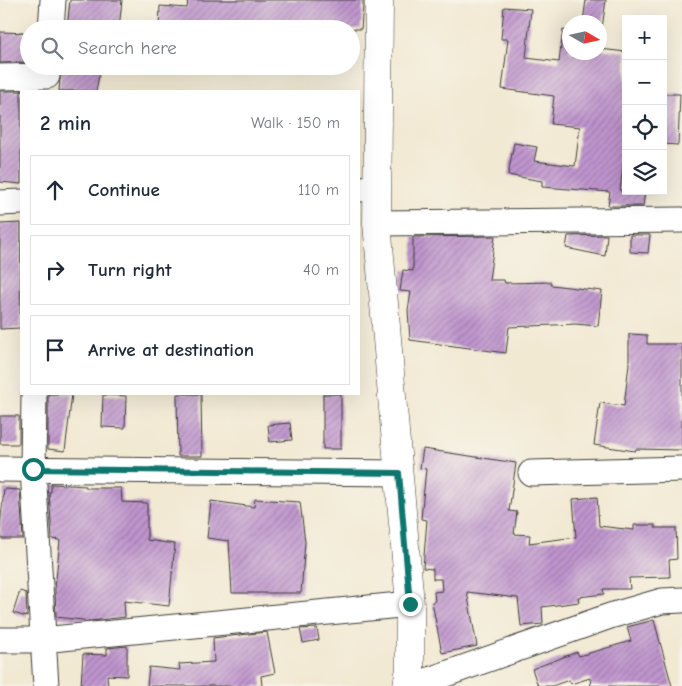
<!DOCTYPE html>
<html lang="en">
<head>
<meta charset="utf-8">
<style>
  body { margin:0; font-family:"Comic Neue",sans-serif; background:#f2f2f3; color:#1f2937 }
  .controls { position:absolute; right:15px; top:15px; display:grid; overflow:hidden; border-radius:0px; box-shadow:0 5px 20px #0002 }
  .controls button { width:45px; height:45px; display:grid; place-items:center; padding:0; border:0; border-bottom:1px solid #e0e1e3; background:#fff; color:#1f2937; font:25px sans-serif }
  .compass { position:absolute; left:562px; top:15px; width:45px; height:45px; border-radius:50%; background:#fff; box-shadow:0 5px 20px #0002; rotate:99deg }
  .stop { position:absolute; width:15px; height:15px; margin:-11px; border:4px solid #0f766e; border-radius:50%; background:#fff }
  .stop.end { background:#0f766e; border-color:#fff; box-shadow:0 1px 5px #0008 }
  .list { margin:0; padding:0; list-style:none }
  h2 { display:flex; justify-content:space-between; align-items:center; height:65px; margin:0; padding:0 20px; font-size:21px }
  h2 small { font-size:16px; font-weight:400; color:#747a83 }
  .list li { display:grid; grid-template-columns:32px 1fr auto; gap:15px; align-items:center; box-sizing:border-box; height:70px; margin:0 10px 10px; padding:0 10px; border:1px solid #e0e1e3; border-radius:0px }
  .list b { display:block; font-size:19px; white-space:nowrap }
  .list em { font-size:16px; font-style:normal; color:#747a83 }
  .icon { flex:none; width:28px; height:28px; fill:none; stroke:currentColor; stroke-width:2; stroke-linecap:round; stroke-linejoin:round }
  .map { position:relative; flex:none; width:682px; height:686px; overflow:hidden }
  .search { position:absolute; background:#fff; box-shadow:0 5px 20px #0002; left:20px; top:20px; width:340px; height:55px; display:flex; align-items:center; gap:12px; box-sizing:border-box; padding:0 18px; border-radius:28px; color:#747a83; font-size:19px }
  .panel { position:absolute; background:#fff; box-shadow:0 5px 20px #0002; left:20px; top:90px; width:340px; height:305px; border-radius:0px }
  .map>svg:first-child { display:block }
  .building { fill:url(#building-hatch) }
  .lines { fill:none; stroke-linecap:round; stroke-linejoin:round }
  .minor-casing { stroke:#3c3b37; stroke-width:27 }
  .tertiary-casing { stroke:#3c3b37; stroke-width:29 }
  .minor { stroke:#fff; stroke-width:25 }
  .tertiary { stroke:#fff; stroke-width:28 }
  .route { stroke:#0f766e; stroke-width:6 }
</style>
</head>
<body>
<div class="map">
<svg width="682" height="686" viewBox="0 0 682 686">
  <defs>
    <pattern id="building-hatch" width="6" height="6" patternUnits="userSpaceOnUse" patternTransform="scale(1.25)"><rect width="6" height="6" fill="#bf95ce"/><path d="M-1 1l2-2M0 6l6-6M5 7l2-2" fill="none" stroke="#9a79a6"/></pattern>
  </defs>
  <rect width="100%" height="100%" fill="#f7f3e8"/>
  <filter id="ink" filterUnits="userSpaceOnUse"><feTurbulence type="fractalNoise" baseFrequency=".02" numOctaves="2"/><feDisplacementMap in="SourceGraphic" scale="10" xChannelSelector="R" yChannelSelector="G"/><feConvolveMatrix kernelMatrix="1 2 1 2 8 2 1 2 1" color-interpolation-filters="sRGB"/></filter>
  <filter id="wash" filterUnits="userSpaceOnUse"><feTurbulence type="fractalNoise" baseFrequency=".0096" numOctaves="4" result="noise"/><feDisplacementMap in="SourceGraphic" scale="20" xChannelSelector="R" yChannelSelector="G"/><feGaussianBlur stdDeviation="1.12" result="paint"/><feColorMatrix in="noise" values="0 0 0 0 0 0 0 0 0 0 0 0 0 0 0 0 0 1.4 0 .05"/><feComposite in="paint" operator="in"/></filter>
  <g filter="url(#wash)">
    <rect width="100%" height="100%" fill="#f2e9d3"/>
    <g id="blocks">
      <path class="building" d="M70,0H122L119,29H67Z
        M188,0H363V5L361,29H159L160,6L187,8Z
        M586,0H606L600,42V22H583Z
        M504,7L531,9L526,58L559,62L563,30L570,31V52H600V49L626,52V138L620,191H645L643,206H608L610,192L542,187V181L508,175L514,143L537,147L534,161L575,166L580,127L551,124L554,96L502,89L508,39H501Z
        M0,32L29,33V62L0,63Z
        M61,66H101L96,91H59Z
        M0,91H24H21V184L0,182Z
        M663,94H680L678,145L663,144Z
        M21,223L20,328L0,329V224Z
        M607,235L605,256L566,248L568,236Z
        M630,235H650L648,253L630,252Z
        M495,236L489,280H504L505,283L551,282V285L602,291L598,326L575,324L509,327L506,353L410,340L408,310L411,292L400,291L403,270L413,271V237Z
        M629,334L647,335V344H682V450L636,449L635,451L594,445L600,403L624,406L629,364Z
        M48,394H72L65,451L48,449Z
        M177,394H201L202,456H178Z
        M323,394H341V449H323Z
        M103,395L126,396L125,428L102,427Z
        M0,416H19V444H0Z
        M290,423L292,440L270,442L268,425Z
        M423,449L516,463L509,511L517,512L514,534L530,535L529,543L576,537L573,499L597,497L599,526L634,530V525H655V528H676L677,559L669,560L670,577L629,578L630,589H603L604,594L578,597L579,602L542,607L543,624L521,626L518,598L467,592L477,646L442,653L432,602H435L434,592L442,591L441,579H433V569L423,568L427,520L421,519L426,469L420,468Z
        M51,484L86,486V488H121L122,502L147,503V540L175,544L169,606L124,601L125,617L91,621L56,617L55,589L60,540L52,539L49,492H51Z
        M4,489L20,490L23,539H2L0,527Z
        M255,499L300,502L305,542L301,593H232L229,541L207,538L211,501L254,507Z
        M20,591L26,593L27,617L13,613Z
        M654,620L672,686H591L590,678L571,684L569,680L552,686H538L532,669L577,652L579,656L631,641L627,627Z
        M317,628L319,640L303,643L300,629Z
        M267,632L275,673L261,676L262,686H147L149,667L180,670L179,664L214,662L213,638Z
        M127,646V676L107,675L108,686H81L83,654L107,655V648Z"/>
    </g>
  </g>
  <g filter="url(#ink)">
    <use href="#blocks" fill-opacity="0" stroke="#3c3b37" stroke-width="1"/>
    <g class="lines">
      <defs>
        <path id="minor" d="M51,29L53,0
          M0,77L47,76
          M359,189L377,188
          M0,203L21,202
          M377,223L682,220
          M34,394L33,469L46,686
          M0,469L399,473
          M531,473L682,469
          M0,640H42L410,604
          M412,686L610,616L662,601L682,600"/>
        <path id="tertiary" d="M379,0L377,223L410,604V668L407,686"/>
      </defs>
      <use href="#minor" class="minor-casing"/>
      <use href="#tertiary" class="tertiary-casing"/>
      <use href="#minor" class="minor"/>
      <use href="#tertiary" class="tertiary"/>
    </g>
  </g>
  <g class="lines" filter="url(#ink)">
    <path class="route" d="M33,469L399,473L410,604"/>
  </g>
</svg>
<div class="controls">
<button>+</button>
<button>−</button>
<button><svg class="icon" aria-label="locate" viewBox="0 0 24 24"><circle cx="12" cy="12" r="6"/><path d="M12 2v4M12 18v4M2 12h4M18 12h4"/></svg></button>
<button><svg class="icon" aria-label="layers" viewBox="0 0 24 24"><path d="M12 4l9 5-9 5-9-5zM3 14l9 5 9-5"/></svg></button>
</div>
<svg class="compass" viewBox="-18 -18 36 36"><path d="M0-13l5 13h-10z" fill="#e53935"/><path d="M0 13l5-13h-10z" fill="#747a83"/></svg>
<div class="stop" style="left:33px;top:469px"></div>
<div class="stop end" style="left:410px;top:604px"></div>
<div class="search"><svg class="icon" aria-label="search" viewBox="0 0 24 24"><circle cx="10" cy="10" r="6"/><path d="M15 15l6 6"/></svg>Search here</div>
<section class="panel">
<h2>2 min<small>Walk · 150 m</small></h2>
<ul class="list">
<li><svg class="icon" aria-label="ahead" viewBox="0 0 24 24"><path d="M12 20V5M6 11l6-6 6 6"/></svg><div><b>Continue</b></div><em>110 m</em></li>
<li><svg class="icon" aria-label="right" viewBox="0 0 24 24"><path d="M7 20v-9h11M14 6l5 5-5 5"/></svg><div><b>Turn right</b></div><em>40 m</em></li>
<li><svg class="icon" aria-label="arrive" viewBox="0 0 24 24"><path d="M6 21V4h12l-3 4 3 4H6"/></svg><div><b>Arrive at destination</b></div></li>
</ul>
</section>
</div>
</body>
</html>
